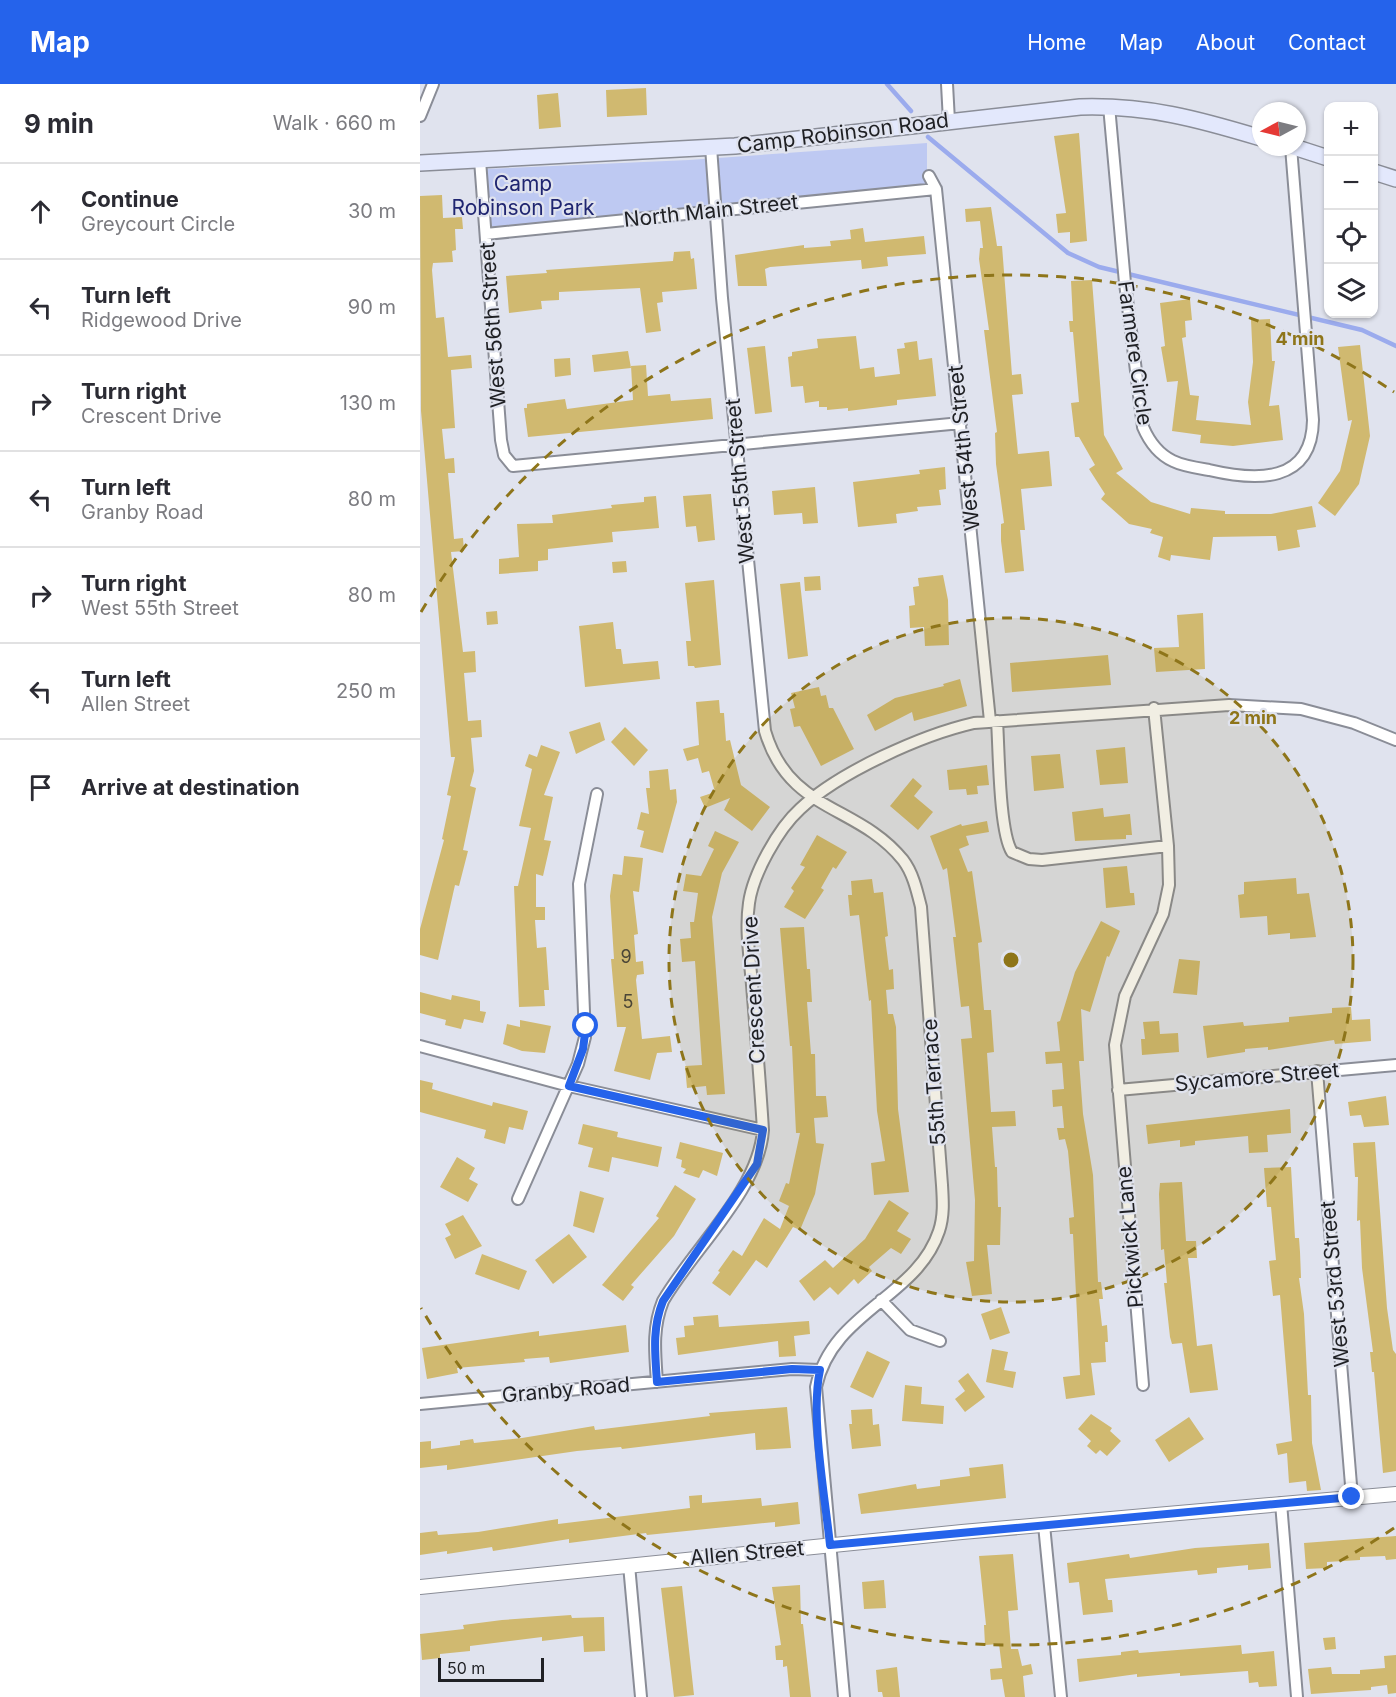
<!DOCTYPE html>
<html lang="en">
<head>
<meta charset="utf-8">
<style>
  body { margin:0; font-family:Inter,sans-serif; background:#f7f7f7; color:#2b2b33 }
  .controls { position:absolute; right:18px; top:18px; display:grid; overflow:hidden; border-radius:12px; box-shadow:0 2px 4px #0004 }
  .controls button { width:54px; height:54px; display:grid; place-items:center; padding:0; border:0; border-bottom:2px solid #e1e1e2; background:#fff; color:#2b2b33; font:30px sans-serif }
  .compass { position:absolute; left:832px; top:18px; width:54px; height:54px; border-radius:50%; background:#fff; box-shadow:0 2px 4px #0004; rotate:263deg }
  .scale { position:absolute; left:18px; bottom:15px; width:106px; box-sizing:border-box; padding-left:6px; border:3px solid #1f2024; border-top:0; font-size:16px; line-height:21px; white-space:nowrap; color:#1f2024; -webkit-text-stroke:4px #e0e3ee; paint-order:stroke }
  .stop { position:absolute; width:18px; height:18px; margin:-14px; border:4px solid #2563eb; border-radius:50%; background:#fff }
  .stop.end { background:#2563eb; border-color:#fff; box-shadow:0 2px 6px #0008 }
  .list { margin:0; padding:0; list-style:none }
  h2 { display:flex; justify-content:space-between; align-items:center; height:78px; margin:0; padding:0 24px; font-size:26px }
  h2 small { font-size:20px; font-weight:400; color:#7c7c81 }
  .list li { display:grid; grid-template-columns:39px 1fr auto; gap:18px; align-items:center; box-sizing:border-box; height:96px; padding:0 24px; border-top:2px solid #e1e1e2 }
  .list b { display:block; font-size:22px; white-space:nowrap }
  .list p { margin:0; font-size:20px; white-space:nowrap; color:#7c7c81 }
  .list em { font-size:20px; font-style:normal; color:#7c7c81 }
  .icon { flex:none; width:33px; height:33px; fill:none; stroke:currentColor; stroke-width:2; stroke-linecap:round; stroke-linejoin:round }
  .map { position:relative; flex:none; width:976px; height:1613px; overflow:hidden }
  header { display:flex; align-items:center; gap:36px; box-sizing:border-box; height:84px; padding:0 30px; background:#2563eb; color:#fff }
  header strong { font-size:28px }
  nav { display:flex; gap:33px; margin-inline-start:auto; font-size:21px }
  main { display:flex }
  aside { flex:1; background:#fff }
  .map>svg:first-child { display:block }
  .green { fill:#bec9f2 }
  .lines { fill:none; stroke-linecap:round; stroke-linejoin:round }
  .stream { stroke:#9babed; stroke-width:4.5 }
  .building { fill:#d0b970 }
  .minor-casing { stroke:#8a8d97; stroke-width:14 }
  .tertiary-casing { stroke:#8a8d97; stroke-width:16 }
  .secondary-casing { stroke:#8a8d97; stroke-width:18 }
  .minor { stroke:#fff; stroke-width:10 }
  .tertiary { stroke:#fff; stroke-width:14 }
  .secondary { stroke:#e3e8fc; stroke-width:15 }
  .route { stroke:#2563eb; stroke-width:8 }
  .ring { fill:none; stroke:#8e751a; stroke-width:3; stroke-dasharray:10 8 }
  .labels { text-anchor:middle; stroke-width:4.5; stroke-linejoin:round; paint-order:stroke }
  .number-label { font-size:18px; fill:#4b4637 }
  .street-label { font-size:21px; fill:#1f2024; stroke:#e0e3ee }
  .park-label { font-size:21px; fill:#202671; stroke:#e0e3ee }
  .centre { fill:#8e751a; stroke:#e0e3ee; stroke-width:3 }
  .ring-label { font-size:18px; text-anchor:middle; font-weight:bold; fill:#8e751a; stroke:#e0e3ee; stroke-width:4.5; stroke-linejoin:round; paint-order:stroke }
</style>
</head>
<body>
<header>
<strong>Map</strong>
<nav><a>Home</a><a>Map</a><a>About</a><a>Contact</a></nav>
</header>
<main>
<aside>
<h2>9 min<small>Walk · 660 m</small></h2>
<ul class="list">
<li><svg class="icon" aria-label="ahead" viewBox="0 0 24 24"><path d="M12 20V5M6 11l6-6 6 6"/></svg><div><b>Continue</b><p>Greycourt Circle</p></div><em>30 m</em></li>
<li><svg class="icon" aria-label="left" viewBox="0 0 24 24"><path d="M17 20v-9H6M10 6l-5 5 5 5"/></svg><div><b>Turn left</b><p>Ridgewood Drive</p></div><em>90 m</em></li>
<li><svg class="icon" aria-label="right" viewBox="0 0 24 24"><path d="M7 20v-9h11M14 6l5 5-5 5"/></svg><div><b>Turn right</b><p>Crescent Drive</p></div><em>130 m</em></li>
<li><svg class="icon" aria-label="left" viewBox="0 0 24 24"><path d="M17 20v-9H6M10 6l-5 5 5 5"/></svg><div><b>Turn left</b><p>Granby Road</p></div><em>80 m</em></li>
<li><svg class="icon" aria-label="right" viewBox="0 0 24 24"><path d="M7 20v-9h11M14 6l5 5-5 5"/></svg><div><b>Turn right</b><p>West 55th Street</p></div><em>80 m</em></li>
<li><svg class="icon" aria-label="left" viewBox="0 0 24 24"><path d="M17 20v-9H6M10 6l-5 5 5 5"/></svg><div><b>Turn left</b><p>Allen Street</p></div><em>250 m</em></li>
<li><svg class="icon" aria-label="arrive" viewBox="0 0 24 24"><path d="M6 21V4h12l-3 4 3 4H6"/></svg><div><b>Arrive at destination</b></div></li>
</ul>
</aside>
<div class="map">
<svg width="976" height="1613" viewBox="0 0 976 1613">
  <rect width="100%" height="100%" fill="#e0e3ee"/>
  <path class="green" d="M507,59V102L70,145L65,85L269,76Z"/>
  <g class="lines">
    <path class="stream" d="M467,0L491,27
      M508,53L648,169L679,183L942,246L976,262"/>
  </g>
  <path class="building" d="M226,4L227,31L187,33L186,6Z
    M138,9L141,43L119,45L117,11Z
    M659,49L667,157L650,159V148L638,149L636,130L646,129L634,52Z
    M22,111L23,134L42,133L43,145H35L36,166L32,167L33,178L13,179L12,186L16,234L24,233L28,273L51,271L52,284L31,286L35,344L22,345L25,375L34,374L35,389H28L34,455L43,454L44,467L31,468L43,568L55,567L56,588L44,589L48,637L61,636L62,653L51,654L54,687L50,702L56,704L43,766L48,767L39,802L35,801L18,876L0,871V845L24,756L22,755L31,712L27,711L35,673H31L1,327L0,112Z
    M571,123L577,162H582L592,291L601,290L603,310L592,311L598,370L629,367L632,402L601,405L605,446H600L604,487L585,489L581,457V440L584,439L576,380L575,349L577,348L564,246H569L559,175L560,164H563L560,137L546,138L545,125Z
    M443,144L445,158L504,152L506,170L467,173L468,182L442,185L441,176L350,183L345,185L347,202H318L315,171L384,161V164L411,162L410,157L431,155L430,146Z
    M270,167L271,175L274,174L277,205L242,208L243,218L237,219L241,247L226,249L220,204L139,208V216L121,217L122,225L89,229L86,192L127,189L126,186L253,177L254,168Z
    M672,196L684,351L703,385L696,389L731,418L770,430L771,424L805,427V430H851L892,422L896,443L877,446L880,463L858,467L856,452L793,453L790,476L751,471L750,477L738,473L743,453L730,449L732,445L709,440L681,415L685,410L669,385L675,381L659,353H655L651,319L659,318L653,248H650L649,237H653L651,197Z
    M770,215L772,236L765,237L766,253L762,254L770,311L779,312L776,336L831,341L828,318L833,278L831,236L850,235L852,277H855L849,322L859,321L863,356L813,362L780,359L781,351L752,347L758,297L747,298L741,263L745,262L740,219Z
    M436,252L440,285L454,283L455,293L480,290L477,265L485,264L484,259L497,257L499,276L512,274L516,312L477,316V321L428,327V324L407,326V323H399V317L385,319L383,302L371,303L368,273L372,272V268L398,264L397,255Z
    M940,261L950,352L939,400L915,432L898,419L920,387L932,336L928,337L918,263Z
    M345,262L352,328L335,330L327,264Z
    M208,267L211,284L174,288L172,271Z
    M150,274L151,291L135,293L134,275Z
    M226,281L228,312L250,310L251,317L291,314L293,335L108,353L104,324H107V320L145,315L147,325L213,316L211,282Z
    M525,383L526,405L519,406L521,421L497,423L498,427L476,430L477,439L438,443L433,398L500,390L499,386Z
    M395,403L398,439L383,440L382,429L354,431L352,407Z
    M291,410L295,456L278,458L276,442L266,443L263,412Z
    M236,412L239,444L192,448L193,458L128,465V476L118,477V487L79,490V475L99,473L97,440L133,439L132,431L192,424L191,421L224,418V413Z
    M206,477L207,488L193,489L192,478Z
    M523,491L528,516L529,561L505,562L504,543L490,544L489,522L495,521L493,503L499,502L498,494Z
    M400,492L401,506L385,507L384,493Z
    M294,496L301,581L275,584L274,582H268L266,557H271L265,499Z
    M380,498L388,572L368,575L360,500Z
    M77,527L78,540L67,541L66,528Z
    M783,529L785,585L736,588L734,564L759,563L757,531Z
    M193,538L196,565H201L203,580L238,577L240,595L165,603L159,542Z
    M688,571L691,601L592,608L590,579Z
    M540,595L547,622L494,637L492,628L455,647L447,631L475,614L524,602L523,600Z
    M399,603L401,612L406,611L409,624H413L434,665L401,682L380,642L374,643L370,625L375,624L371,609Z
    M299,616L300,629H304L306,657L310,656L321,701L350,723L332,747L304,726L310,714L285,724L280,713L295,708L289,687L282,689L278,674L267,677L263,665L279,661L276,618Z
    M180,638L185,656L156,670L149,648Z
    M205,643L228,666L214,682L191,658Z
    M121,661L140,668L124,711L133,713L124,756L131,757L123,792L116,790V823H125V836H115L117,864L126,863L129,906H124L125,922L99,923L94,802H98L111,744L99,742L112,685L105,682L109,670L117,673Z
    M705,663L708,699L680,701L676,666Z
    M640,670L644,704L614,707L611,672Z
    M567,681L569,701L557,702L558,710L547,711L546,705L529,706L527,686Z
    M248,685L250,706L256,705L257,718L243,769L220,763L224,747L217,745L221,728L229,730L226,704H230L229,687Z
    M493,694L502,702L494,712L513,728L498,746L470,722Z
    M683,724L684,733L710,730L712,751H706V755L655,757L652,728Z
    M567,737L569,748L546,752L549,761L539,765L548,788L552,787L562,858L558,859L564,926H571L574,968L567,969L571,1028L595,1027L596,1042L572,1043L575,1083H577L578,1123H581L580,1161H567L572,1210L552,1212L546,1178L554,1177L555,1116L541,955L552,954L549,922L541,923L533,853H536L527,784L523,786L510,752L541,740L542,742Z
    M295,747L319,758L302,789L292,833L305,1010L287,1011L286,1002L267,1004L265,982L282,981L275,877L262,878L260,855L271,854L270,838H274L278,809L263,807L266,790L281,792L294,765L288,762Z
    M397,751L427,768L416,785L413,783L401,804L404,806L385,835L364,823L374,807L371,804L385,783L380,781Z
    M204,772L223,774L219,808L213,807L218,850L214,851L216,878L223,877L224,890L217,891L216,896L222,955L250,952L252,968L237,969L230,996L194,987L206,943H197L191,875H194L190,812L193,790L202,791Z
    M707,782L710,809H714L715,821L686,824L683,784Z
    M876,794L877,810L889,809L896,853L870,855V849L848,851L847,832L820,834L818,811L824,810V798Z
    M452,795L454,809L463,808L468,852L465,853L469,886L473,885L474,905L466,906L468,930H473L476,943L478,1025L489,1108L454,1111L451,1079L465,1077L457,1027L451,916L449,917L439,831L430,832L428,811H432L431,797Z
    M681,837L700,847L689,873L687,872L670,928L661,925L664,977H659L663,1030L673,1091L678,1198H681L683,1215H679L682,1242L687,1241L688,1258H685L686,1278L671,1279L675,1311L646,1315L643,1293L660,1291L653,1150H650L649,1134L654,1133L648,1067L645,1055L639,1056L637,1044H644L642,1022L633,1023L632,1006L644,1005L642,979L626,980L625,968L640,967L637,938L640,937L655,888Z
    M384,843L387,885H390L392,918H387L391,970H395L396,1012H406L408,1033L394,1034L396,1059L404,1060L395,1110L380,1146L373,1143L347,1184L336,1176L310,1212L292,1199L300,1188L298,1187L313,1166L322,1172L344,1134L360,1145L369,1122L359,1117L366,1099L369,1100L380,1049H376L372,962H370L360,844Z
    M759,875L780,877L777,911L753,909Z
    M0,908L31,916L32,911L60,917V927L66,928L63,939L44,935L41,945L25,941L26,936L0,929Z
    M931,923L932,936L950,935L951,957L915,960L914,956L848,966V963L825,965V968L787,974L783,942L823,938L824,942L869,938V933L912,929V924Z
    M100,936L131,942L125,969L102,967L83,960L87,940L100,943Z
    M739,937L740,950L758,949L759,968L722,971L721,955H725L723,938Z
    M0,996L13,999L12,1005L72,1022L73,1018L108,1027L103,1046L89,1043L85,1060L64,1054L66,1046L0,1028Z
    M966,1012L969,1041L944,1043L941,1031L930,1032L928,1018Z
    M870,1025L871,1049L847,1051L848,1068L829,1069L828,1052L775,1057V1061L760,1063V1056L728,1060L726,1041Z
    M163,1040L198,1048L197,1053L242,1063L238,1083L192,1073L189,1088L168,1083L173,1064L158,1060Z
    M260,1058L303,1069L297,1092L283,1086L279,1094L263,1089L266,1085L261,1083L262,1076L256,1074Z
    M955,1058L967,1224L973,1266L976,1270V1387L963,1389L954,1288H952L950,1268H953L942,1184L940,1136L937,1137L938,1093H935L933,1059Z
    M37,1073L55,1084L49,1095L58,1100L48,1118L20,1103Z
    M871,1083L875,1154H879L880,1168L881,1194H879L884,1230L888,1311H891L892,1359L901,1406L887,1407L886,1397L869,1399L867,1369L858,1371L856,1360L872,1357L860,1211L853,1212L849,1177L856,1176L851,1123H847L844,1084Z
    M762,1098L766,1157H776L777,1174H768L777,1262L792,1260L798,1306L770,1309L762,1259L752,1260L750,1253L744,1199H747L744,1165L741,1166L739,1110L740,1099Z
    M255,1101L276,1115L254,1152L211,1201L214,1203L203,1217L182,1201L239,1134L236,1132Z
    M160,1107L184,1114L174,1149L153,1142Z
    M469,1116L489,1129L477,1147L491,1155L481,1170L471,1164L449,1183L452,1187L438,1200L434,1195L418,1211L410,1203L394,1217L379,1197L405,1176L413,1184L445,1155Z
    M43,1131L62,1162L35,1175L25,1154L31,1151L25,1140Z
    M149,1150L167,1173L133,1200L115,1176Z
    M62,1170L107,1187L99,1206L55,1190Z
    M581,1223L590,1249L570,1256L561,1230Z
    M298,1231L299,1243L389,1237L390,1250L374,1252L376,1272L359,1273L358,1257L258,1271L256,1254L265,1253L264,1242L274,1241L273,1233Z
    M206,1241L209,1268L130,1279L129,1273L104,1275L105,1278L37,1284L38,1289L7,1295L2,1264L119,1247V1252Z
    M572,1265L588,1268L584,1286L596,1288L593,1304L566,1298Z
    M447,1267L470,1278L453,1314L430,1303Z
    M548,1289L565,1313L545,1328L535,1315L545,1307L538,1297Z
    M485,1301L502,1303L501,1320L524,1322L523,1340L482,1337Z
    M367,1323L371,1364L336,1366L335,1349L202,1365L201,1363L157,1367L27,1386V1381L0,1384V1358L11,1357V1365L40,1361V1357L53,1355L54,1359L102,1354L174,1342L175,1346L290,1332L289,1329Z
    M452,1325L453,1341L459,1340L461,1362L432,1365L429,1340H432L431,1326Z
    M671,1330L692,1344L690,1347L701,1357L687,1372L680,1366L676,1370L667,1362L671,1357L658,1345Z
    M769,1333L784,1355L749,1378L735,1356Z
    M583,1380L586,1414L441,1430L438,1410L496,1400L497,1405L520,1402V1396L550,1392L549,1384Z
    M282,1411V1419L341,1414L342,1422L378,1418L380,1440L355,1443V1438L227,1451L226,1449L149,1459V1455L73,1467L72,1463L27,1470V1467L0,1471V1449L17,1447L18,1451L58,1448L138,1435V1440L270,1424L269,1412Z
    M976,1452V1475L966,1476L965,1472L940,1473V1476L907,1478V1484L886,1485L884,1459Z
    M849,1459L851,1484L828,1486V1481L797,1484V1489L778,1491L777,1486L685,1495L688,1516H692L693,1528L663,1531L659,1498L649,1499L647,1479L709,1470L710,1474L775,1464Z
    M593,1470L598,1526L588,1527L591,1565H598L602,1582L611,1580L613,1590L603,1592L605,1613H585L582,1595L571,1596L570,1585L582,1584L579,1560L565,1561L564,1541H566L559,1472Z
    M464,1496L466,1524L444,1525L442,1498Z
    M380,1501L381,1540H383L391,1613H370L367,1582L363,1583V1576H356L355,1562L361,1561L352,1503Z
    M262,1502L274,1611L254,1613L241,1504Z
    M151,1531L152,1534L184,1533L185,1567L164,1568L163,1552L122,1557V1553L50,1562V1567L20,1570V1574L2,1576L0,1550L44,1545L43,1541L82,1536Z
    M915,1553L916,1565L905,1566L903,1554Z
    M821,1561L822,1570L854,1567L857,1602L839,1603L838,1598L829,1599L828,1587L760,1592V1589L717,1593V1590L659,1598L657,1575L701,1571V1568L718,1566L719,1569Z
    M976,1571V1609L968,1610L967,1601L951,1603V1606L891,1610L888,1585L911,1583L912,1590H940V1586L965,1584L964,1572Z
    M477,1583L480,1613H463L462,1608H458L456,1586Z"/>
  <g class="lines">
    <defs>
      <path id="minor" d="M527,0L529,37
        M689,22L705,199L723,343C729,357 738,370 753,377C763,382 777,384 789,386C836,397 892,400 893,336L871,63
        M0,32L13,0
        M291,63L302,214L345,647C369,729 438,720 483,776C493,789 497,807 501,823L522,1101C523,1117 524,1132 519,1147C497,1214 412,1227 396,1303L424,1613
        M60,76L81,356L84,371L93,382L541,339
        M509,92L516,105L570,637
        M66,150L516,105
        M577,637C579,665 579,748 592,768L609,775L622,776L748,762
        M0,962L149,1002L343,1046
        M897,987L932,1413
        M698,1006L976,981
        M98,1115L158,980L165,953L159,800L177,710
        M461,1216L490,1246L520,1257
        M237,1298C235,1269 232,1244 243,1217C273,1165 339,1106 343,1046C340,998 336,949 332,901C330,874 325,846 329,819C333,790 358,745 380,725C419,688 502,651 554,639L809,621L881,625L934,639L976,656
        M723,1301L695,961L705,912L743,830L749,801L748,762L734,624
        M0,1320L372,1285L400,1286
        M861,1419L877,1613
        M624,1441L641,1613
        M209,1481L221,1613"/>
      <path id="tertiary" d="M0,1503L542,1448L976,1410"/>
      <path id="secondary" d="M874,63L908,74
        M0,79L315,62L660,23C727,21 778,35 841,54
        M954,88L976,95"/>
    </defs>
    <use href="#minor" class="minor-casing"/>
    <use href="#tertiary" class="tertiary-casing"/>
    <use href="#secondary" class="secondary-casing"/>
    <use href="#minor" class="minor"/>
    <use href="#tertiary" class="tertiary"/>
    <use href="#secondary" class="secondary"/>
  </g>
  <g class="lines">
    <path class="route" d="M166,942L163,965L149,1002L343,1046L337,1080L243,1217C232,1244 235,1269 237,1298L372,1285L400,1286C390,1332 405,1412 410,1461L932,1413"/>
  </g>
  <circle cx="591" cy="876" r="342" fill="#8e751a" fill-opacity=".12"/>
  <g class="ring">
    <circle cx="591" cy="876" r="342"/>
    <path d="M974 1444A685 685 0 0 1 1 1224M1 528A685 685 0 0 1 974 308"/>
  </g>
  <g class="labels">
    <g class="number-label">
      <text x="206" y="879">9</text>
      <text x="208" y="924">5</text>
    </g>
    <g class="street-label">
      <text transform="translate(423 49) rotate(-7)" y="7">Camp Robinson Road</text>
      <text transform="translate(291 127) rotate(-6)" y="7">North Main Street</text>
      <text transform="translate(73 241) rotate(-94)" y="7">West 56th Street</text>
      <text transform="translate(715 269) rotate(82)" y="7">Farmere Circle</text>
      <text transform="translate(544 364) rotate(-96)" y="7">West 54th Street</text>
      <text transform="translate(320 397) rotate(-95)" y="7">West 55th Street</text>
      <text transform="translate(334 906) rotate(-93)" y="7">Crescent Drive</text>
      <text transform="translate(837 993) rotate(-5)" y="7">Sycamore Street</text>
      <text transform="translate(514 998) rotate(-94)" y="7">55th Terrace</text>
      <text transform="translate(710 1153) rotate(-95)" y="7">Pickwick Lane</text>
      <text transform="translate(915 1200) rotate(-95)" y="7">West 53rd Street</text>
      <text transform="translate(146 1306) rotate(-5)" y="7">Granby Road</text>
      <text transform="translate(327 1469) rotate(-5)" y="7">Allen Street</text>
    </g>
    <g class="park-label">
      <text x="103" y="107">Camp<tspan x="103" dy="24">Robinson Park</tspan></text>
    </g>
  </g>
  <circle cx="591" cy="876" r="9" class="centre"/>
  <g class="ring-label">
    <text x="880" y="261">4 min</text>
    <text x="833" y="640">2 min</text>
  </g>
</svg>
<div class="controls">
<button>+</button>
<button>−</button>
<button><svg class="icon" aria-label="locate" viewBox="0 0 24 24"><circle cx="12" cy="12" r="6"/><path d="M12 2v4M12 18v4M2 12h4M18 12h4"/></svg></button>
<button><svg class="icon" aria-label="layers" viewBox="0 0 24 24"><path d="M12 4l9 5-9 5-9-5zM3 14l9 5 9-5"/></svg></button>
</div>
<svg class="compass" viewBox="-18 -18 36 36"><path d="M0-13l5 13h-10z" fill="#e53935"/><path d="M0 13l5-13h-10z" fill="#7c7c81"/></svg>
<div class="scale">50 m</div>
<div class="stop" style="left:166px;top:942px"></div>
<div class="stop end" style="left:932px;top:1413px"></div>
</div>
</main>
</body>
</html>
